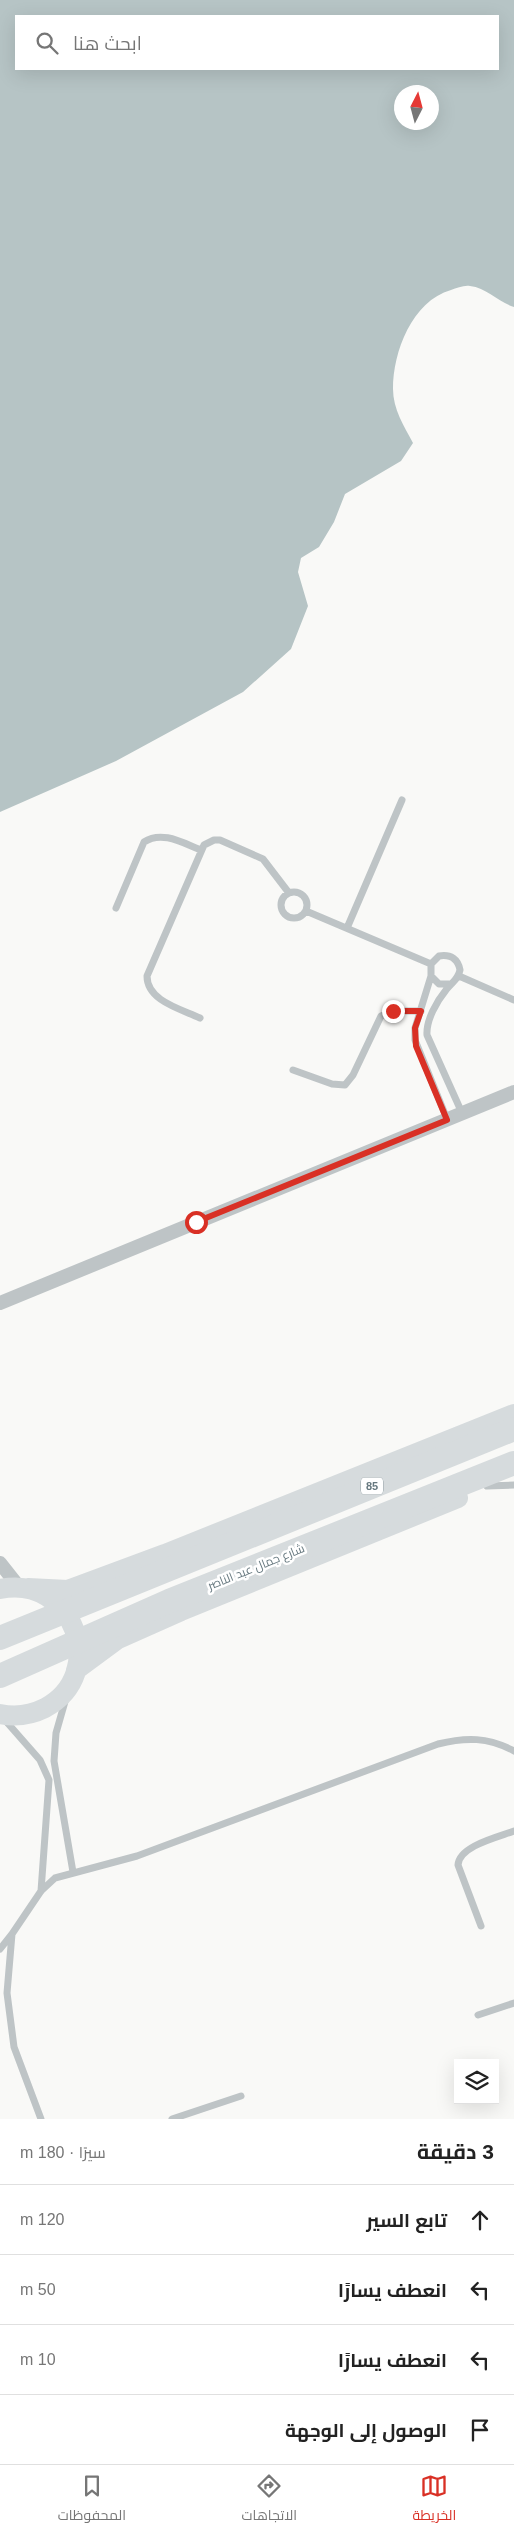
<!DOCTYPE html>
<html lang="ar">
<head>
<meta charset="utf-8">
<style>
  body { margin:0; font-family:Arial,Cairo,sans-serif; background:#f6f6f6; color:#222; direction:rtl }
  .controls { position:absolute; right:15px; bottom:15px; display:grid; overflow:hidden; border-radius:0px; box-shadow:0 5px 20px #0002 }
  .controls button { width:45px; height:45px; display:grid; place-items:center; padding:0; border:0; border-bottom:1px solid #e0e0e0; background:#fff; color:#222; font:25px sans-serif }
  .compass { position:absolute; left:394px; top:85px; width:45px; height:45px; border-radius:50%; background:#fff; box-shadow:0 5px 20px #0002; rotate:6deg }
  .stop { position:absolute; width:15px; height:15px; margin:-11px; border:4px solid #d93025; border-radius:50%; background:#fff }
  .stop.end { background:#d93025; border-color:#fff; box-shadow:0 1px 5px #0008 }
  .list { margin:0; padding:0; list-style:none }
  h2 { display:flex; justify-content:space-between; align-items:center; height:65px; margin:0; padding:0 20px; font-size:21px }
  h2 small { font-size:16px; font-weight:400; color:#767676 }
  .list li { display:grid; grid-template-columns:32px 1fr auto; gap:15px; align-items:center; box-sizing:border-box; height:70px; padding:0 20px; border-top:1px solid #e0e0e0 }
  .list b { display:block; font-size:19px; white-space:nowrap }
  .list em { font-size:16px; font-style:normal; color:#767676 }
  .icon { flex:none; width:28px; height:28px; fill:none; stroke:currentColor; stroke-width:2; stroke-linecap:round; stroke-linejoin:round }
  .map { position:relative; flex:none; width:514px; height:2119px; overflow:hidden; direction:ltr }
  .search { position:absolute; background:#fff; box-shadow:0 5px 20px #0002; left:15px; right:15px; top:15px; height:55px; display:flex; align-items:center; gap:12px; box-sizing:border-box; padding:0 18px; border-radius:0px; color:#767676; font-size:19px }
  .sheet { height:345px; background:#fff }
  nav { display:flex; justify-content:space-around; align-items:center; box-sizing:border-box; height:70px; border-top:1px solid #e0e0e0; background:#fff; font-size:14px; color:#767676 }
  nav a { display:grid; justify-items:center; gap:2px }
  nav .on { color:#d93025 }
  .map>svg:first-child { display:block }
  .water { fill:#b6c4c5; fill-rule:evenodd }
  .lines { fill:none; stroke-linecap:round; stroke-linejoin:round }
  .service { stroke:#bec4c6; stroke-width:7 }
  .minor { stroke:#bec4c6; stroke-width:14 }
  .secondary { stroke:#d6dbdd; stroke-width:20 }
  .trunk { stroke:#d6dbdd; stroke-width:24 }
  .route { stroke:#d93025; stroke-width:6 }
  .labels { text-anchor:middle; stroke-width:5; stroke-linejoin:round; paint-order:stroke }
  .shield { fill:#fff; stroke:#94a0a5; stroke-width:1 }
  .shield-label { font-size:11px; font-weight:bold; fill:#66787f }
  .street-label { font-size:12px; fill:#66787f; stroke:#fff }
</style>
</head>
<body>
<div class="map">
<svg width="514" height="2119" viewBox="0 0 514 2119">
  <rect width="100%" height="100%" fill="#f9f9f7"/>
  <path class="water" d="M0,0H514V307C498,302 487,288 470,286C464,285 457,288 451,290C412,301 393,352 393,389C393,409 404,426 413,443L401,461L345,494L334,522L319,547L301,558L298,572L308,606L291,649L243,692L116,761L0,812ZM16,16H498V69H16ZM402,92H432V122H402Z"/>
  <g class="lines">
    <path class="service" d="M281 905a13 13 0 1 1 26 0a13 13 0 1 1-26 0Z
      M116,908L144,842C162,830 183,843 201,850
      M306,911L431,964
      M347,928L402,800
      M431,976L415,1028V1040L447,1119
      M459,976L514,1000
      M451,984H439L431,976V964L439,956C451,954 458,959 460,970C458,980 452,982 446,990C437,1001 426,1020 427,1035L462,1113
      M200,1018C181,1009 147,1001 147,976L204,845L214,840H220L263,859L289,893
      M293,1070L332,1084L345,1085L353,1075L381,1016L393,1011H421
      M487,1486L514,1485
      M66,1698L56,1733L54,1761L73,1872
      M4,1719L40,1760L49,1780L41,1891
      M481,1926L458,1865C459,1846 498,1837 514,1831
      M0,1949L12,1934
      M478,2015L514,2003
      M41,2119L14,2047L7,1993L12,1934L41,1891L55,1878L137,1856L438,1744C466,1737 488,1737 514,1751
      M172,2119L241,2096"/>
    <path class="minor" d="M0,1303L514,1092
      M0,1563L19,1587"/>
    <path class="secondary" d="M28,1588L68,1590L165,1554L514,1414
      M0,1589C73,1574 110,1673 45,1708C31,1715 15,1717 0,1714
      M76,1670L118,1639L181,1611L458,1498"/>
    <path class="trunk" d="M0,1638L514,1429
      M0,1676L169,1601L514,1463"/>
  </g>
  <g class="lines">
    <path class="route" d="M196,1222L447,1120L416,1046L415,1028L421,1011H393"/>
  </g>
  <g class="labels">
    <rect class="shield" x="361" y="1477.5" width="22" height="17" rx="4"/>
    <g class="shield-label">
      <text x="372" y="1490">85</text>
    </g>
    <g class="street-label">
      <text transform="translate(256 1567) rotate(-22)" y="4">شارع جمال عبد الناصر</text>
    </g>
  </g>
</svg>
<div class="controls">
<button><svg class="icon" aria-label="layers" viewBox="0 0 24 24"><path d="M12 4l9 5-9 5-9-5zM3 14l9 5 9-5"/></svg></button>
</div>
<svg class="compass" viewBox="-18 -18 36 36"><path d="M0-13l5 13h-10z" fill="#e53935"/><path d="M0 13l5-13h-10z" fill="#767676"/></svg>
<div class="stop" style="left:196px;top:1222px"></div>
<div class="stop end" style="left:393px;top:1011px"></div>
<div class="search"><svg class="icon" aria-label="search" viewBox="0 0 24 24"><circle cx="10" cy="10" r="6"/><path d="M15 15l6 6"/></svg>ابحث هنا</div>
</div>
<section class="sheet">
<h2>3 دقيقة<small>سيرًا · 180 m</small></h2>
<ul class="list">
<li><svg class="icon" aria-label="ahead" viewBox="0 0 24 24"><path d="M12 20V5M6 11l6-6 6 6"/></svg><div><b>تابع السير</b></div><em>120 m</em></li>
<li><svg class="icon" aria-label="left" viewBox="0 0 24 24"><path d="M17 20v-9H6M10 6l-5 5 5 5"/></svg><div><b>انعطف يسارًا</b></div><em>50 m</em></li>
<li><svg class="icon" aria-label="left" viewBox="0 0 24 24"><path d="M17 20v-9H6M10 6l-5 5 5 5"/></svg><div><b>انعطف يسارًا</b></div><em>10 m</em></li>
<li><svg class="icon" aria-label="arrive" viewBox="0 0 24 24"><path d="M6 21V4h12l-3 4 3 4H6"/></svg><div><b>الوصول إلى الوجهة</b></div></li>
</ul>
</section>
<nav>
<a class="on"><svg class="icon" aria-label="map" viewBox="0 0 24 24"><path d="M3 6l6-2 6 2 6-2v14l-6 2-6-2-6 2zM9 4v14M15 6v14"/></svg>الخريطة</a>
<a><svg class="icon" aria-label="directions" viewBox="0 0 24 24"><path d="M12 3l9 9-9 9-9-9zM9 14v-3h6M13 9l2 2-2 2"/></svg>الاتجاهات</a>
<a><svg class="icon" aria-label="saved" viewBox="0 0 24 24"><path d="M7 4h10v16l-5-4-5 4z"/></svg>المحفوظات</a>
</nav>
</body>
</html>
